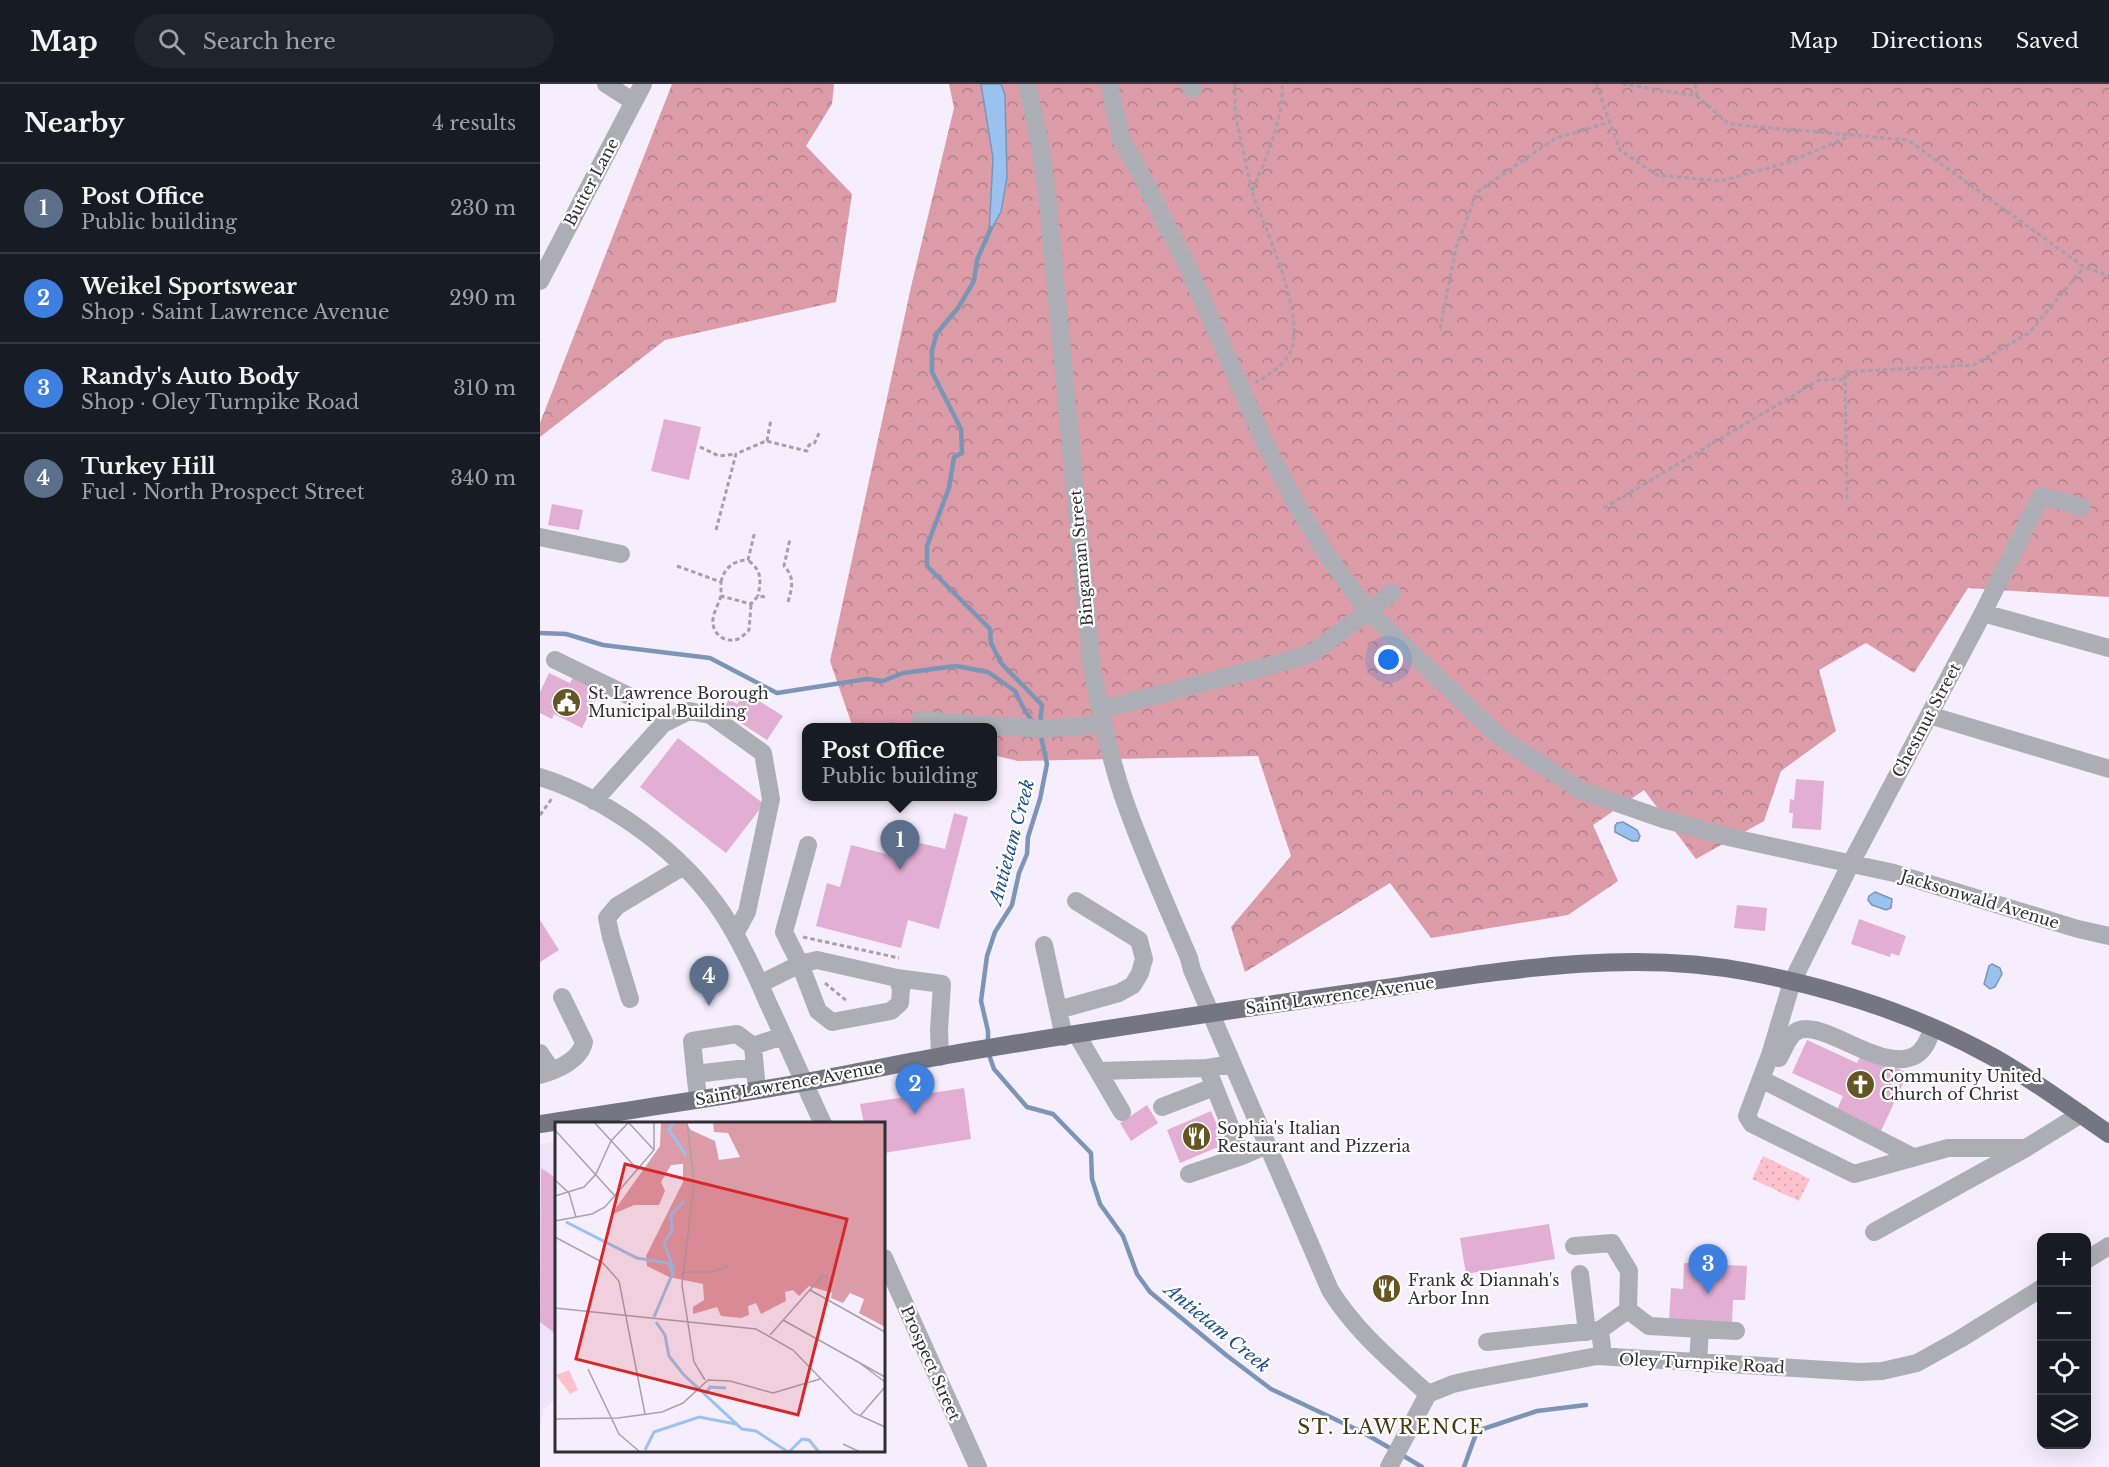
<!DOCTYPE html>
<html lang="en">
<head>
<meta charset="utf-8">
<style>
  body { margin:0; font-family:"Libre Baskerville",serif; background:#20242c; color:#f1f3f6 }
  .controls { position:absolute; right:18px; bottom:18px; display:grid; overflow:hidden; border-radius:12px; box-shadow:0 6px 24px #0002 }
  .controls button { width:54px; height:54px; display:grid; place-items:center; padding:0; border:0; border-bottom:2px solid #363941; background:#171b24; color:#f1f3f6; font:30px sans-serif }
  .you { position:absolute; left:849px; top:576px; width:21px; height:21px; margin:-15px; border:4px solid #fff; border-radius:50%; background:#1a73e8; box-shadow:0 0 0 9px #1a73e833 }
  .badge { display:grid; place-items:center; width:39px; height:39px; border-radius:50%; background:#b2ac97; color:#fff; font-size:20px; font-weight:700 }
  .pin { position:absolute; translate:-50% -50px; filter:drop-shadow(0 2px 3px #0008) }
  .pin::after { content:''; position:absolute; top:32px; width:21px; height:18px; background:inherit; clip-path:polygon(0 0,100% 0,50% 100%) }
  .popup { position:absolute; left:262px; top:639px; width:195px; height:78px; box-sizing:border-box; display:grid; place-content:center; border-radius:12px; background:#171b24; filter:drop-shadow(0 2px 4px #0005); font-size:20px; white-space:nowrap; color:#9ea1a6 }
  .popup b { font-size:22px; color:#f1f3f6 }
  .popup::after { content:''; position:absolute; left:50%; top:100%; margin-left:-12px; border:12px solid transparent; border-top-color:#171b24 }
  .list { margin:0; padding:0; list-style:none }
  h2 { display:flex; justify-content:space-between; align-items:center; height:78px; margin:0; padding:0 24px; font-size:26px }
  h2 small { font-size:20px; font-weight:400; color:#9ea1a6 }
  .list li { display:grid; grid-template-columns:39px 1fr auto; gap:18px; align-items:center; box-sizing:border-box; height:90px; padding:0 24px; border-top:2px solid #363941 }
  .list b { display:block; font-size:22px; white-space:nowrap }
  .list p { margin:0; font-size:20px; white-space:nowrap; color:#9ea1a6 }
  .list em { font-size:20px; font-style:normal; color:#9ea1a6 }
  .icon { flex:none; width:33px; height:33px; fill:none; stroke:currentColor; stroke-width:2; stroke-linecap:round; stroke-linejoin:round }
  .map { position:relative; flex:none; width:1569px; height:1383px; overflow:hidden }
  header { display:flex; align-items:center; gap:36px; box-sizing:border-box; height:84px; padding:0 30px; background:#171b24; border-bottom:2px solid #363941 }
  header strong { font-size:28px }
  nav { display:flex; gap:33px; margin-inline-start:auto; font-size:21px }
  .search { width:420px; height:54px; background:#20242c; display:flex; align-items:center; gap:15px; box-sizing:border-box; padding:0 21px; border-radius:33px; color:#9ea1a6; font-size:22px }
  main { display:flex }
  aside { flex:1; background:#171b24 }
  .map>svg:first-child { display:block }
  .built { fill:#efe3f9 }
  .grass { fill:url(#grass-dots) }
  .forest { fill:url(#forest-crowns) }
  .water { fill:#9bc2ef; stroke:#7b95b7; stroke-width:1.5 }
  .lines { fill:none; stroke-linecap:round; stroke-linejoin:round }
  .stream { stroke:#7b95b7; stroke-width:4.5 }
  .building { fill:#e3aed3 }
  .path { stroke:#a59faa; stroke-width:3; stroke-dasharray:4.5 3; stroke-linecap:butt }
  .minor { stroke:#adaeb5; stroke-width:18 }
  .major { stroke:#757682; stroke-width:18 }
  .labels { text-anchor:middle; stroke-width:4.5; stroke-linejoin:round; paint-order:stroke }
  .street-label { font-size:16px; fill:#302d33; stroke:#fff }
  .poi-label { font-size:16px; fill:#302d33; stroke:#fff; text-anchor:start }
  .water-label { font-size:18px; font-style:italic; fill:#1c5188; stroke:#fff }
  .quarter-label { font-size:20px; letter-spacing:1.5px; fill:#473b12; stroke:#fff }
  .inset-river { fill:none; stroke:#9bc2ef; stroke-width:3 }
  .inset-road { fill:none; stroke:#a7a1ac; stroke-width:1.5 }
  .view { fill:#d62828; fill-opacity:0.15; stroke:#d62828; stroke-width:3 }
  .inset-edge { fill:none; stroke:#302d33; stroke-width:3 }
</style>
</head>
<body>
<header>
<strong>Map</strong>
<div class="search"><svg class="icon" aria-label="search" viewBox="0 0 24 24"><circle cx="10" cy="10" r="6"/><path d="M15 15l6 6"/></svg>Search here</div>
<nav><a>Map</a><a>Directions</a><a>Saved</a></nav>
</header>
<main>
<aside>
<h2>Nearby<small>4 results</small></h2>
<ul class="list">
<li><span class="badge" style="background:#5c6f8a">1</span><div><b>Post Office</b><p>Public building</p></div><em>230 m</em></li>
<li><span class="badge" style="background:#3f7fe0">2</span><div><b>Weikel Sportswear</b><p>Shop · Saint Lawrence Avenue</p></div><em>290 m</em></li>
<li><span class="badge" style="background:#3f7fe0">3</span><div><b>Randy's Auto Body</b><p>Shop · Oley Turnpike Road</p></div><em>310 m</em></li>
<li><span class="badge" style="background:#5c6f8a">4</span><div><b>Turkey Hill</b><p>Fuel · North Prospect Street</p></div><em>340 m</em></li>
</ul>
</aside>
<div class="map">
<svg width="1569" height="1383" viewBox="0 0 1569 1383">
  <defs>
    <pattern id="grass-dots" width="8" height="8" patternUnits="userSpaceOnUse" patternTransform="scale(1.5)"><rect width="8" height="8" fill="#fec1cc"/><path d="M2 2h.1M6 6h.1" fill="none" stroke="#daa6b0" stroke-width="1.8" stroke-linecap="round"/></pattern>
    <pattern id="forest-crowns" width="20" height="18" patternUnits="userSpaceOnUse" patternTransform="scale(1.5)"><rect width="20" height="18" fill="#db9ca8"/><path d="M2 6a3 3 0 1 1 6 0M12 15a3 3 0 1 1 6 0" fill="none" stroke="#b28089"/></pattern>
  </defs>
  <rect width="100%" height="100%" fill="#f6eefd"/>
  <path class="built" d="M16,1058V1316L4,1325L0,1344V1060Z"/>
  <path class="grass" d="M1223,1072L1270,1095L1259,1117L1212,1095Z"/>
  <path class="forest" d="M132,0H294L292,20L266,62L312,110L296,218L125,256L0,353V339Z
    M409,0H1569V513L1428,504L1374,589L1326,559L1279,586L1296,647L1241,687L1224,737L1156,775L1104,706L1053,741L1078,797L1028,831L891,854L850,799L705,888L691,843L751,772L718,672L478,677L453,671V644H322L312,641L290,577L371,203L414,24Z"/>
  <path class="water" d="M441,0H461L465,11L467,93L461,128L449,149L453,74Z
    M1083,738L1097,746L1100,752L1098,757H1092L1075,748V742L1077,739Z
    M1335,808L1352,815L1351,824L1346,826L1332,821L1328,816L1329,812Z
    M1452,880L1460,884L1462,890L1455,903L1450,905L1444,900L1449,882Z"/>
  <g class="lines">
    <path class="stream" d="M451,144L437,176L434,197L418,224L397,249L392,266V288L421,345L422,369L414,373L409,404L387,462V482L450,545L451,559L461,579L502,621L500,640
      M0,549L26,550L63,561L170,574L237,609L327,595L343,597L363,589L416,582L448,588L475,607L485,627L494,639
      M448,959V947L441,917L447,872L455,848L472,821L479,789L487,770L488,753L500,715L507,680L500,648
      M448,968L454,985L487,1023L513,1030L551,1069L552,1095L560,1120L583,1152L597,1190L610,1208L686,1271L731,1305L822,1348L855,1367
      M862,1371L882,1383
      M924,1383L937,1347L997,1327L1046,1321"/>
  </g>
  <path class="building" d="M124,335L161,343L149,396L111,387Z
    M12,420L43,426L39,446L8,441Z
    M9,589L30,599L34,591L62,604L42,644L14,630L12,635L0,629V608Z
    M205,608L243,632L227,656L182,627L189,615L197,620Z
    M138,654L224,720L186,769L100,703Z
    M1256,695L1284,697L1281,746L1252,744L1253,729H1249L1250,715L1254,716Z
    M414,729L428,733L399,845L368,836L361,864L276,842L287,799L300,803L311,761L354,772L359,754L405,765Z
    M1197,821L1227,824L1225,847L1194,844Z
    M1319,835L1366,852L1359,872L1351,869L1350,873L1311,860Z
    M0,836L19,866L0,878Z
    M1267,956L1317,979L1322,969L1368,989L1340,1049L1296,1028L1303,1012L1252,989Z
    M424,1004L431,1055L344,1069V1040H324L320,1020Z
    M607,1021L618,1039L591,1057L580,1039Z
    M671,1027L685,1060L640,1079L627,1046Z
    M1,1084L16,1094V1250L0,1238Z
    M1009,1140L1015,1175L926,1190L920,1154Z
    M1144,1179L1207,1182L1205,1216H1193L1192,1238L1129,1235L1131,1204L1143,1205Z"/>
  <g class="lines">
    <path class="path" d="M695,0V29L712,107
      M1056,0L1080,66L1117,91L1181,97L1246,79L1310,52
      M1082,0L1157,12L1189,40L1368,56L1544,183L1569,192
      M1155,0L1157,12
      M900,245L916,164L937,108L1016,54L1070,38
      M715,299C730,290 749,279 753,260C761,221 726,147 712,108C724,78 745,32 742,0
      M227,357L231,335
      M160,363L179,372L196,370
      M1307,415L1305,288L1433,281L1489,249L1544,183
      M1064,424L1279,296L1305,295
      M176,446L196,370L226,357L267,367L269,361L274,360L280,347
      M209,477C222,487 221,496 218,512
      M137,482L181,498V512L211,520L218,512L225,513
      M181,498C184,484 194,476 208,476L215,447
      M181,512C179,519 174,527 173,535C171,549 185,560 198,555C202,553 206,549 209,546L211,521
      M248,518C252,504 255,493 244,482L250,455
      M0,731L13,713
      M263,853L359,874
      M285,899L308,918"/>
    <path class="minor" d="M66,0L94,18
      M487,0L501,64L508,118L551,577C559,622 568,668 583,712C602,767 626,820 649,874L652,886L790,1206C816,1248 853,1278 888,1310
      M569,0L582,57L597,83L648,183L726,361L759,425L787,471L828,527L961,654L1040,706L1123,735L1184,752L1354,789L1538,845L1569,852
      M649,0L653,5
      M0,197L103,0
      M0,453L81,470
      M1443,529L1569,564
      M15,576L87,611
      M560,626L758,574L775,567L852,509
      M1389,631L1569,685
      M381,636L502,645L563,640
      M0,693C69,715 143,769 183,830C201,858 215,888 228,919C247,959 264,999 283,1040
      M54,717L123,640L149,627L170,631L223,669L231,715L207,828L195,850
      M504,861L524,953
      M277,876L357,894L361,905L360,919L351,927L292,938L278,927L260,880Z
      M357,894L402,900L399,946L400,973
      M220,900L260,880L244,848L268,761
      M90,915L71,853L67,834L77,822L142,783
      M518,926L579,909L593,901L600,889L604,875L599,856L536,817
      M537,951L558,987L667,984L692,980
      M0,969L12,987
      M1232,972L1239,974C1243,967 1247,956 1253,950C1275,927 1341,992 1376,971C1386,965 1389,953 1393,944
      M667,984L702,1072L727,1061
      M558,987L582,1028
      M155,990L215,983
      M0,991C16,986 40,977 44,958L22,913
      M1221,995L1373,1073
      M217,1006L213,962L243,952
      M158,1015L152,957L197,950L213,962
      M622,1023L674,1003
      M1486,1064H1408L1314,1090L1212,1040L1207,1032L1230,971L1252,898L1311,779L1443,529L1501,412L1542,423
      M649,1090L702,1072
      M1334,1148L1486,1064L1541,1030
      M1034,1162L1072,1159L1089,1187L1088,1226L1060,1246L1063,1272
      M344,1174L438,1383
      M1546,1176L1569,1162
      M1040,1190L1047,1248
      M1088,1226L1109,1242L1196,1247
      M947,1258L1060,1246
      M1158,1279L1160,1245
      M849,1383L888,1310L913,1300L930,1296L1057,1272L1320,1288L1342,1287L1377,1279L1420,1255L1502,1204"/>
    <path class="major" d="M0,1040C88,1026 177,1014 266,998C311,990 356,980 402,972C535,949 670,929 804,910C937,892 1075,862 1209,888C1294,904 1377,931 1453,973C1494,996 1531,1024 1569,1050"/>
  </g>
  <defs>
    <symbol id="civic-disc" viewBox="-11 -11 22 22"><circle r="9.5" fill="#655522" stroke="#fff"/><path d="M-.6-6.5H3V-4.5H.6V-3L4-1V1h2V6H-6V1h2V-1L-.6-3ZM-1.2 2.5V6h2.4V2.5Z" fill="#fff"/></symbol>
    <symbol id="church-disc" viewBox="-11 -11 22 22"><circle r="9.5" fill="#655522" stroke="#fff"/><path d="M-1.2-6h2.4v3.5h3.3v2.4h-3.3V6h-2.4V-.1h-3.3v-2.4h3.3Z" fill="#fff"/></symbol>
    <symbol id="restaurant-disc" viewBox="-11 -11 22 22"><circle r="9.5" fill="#655522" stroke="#fff"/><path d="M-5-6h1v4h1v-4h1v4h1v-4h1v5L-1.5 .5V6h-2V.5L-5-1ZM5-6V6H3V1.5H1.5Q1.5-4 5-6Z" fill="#fff"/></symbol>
  </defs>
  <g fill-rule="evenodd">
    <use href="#civic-disc" x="10" y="602" width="33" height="33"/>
    <use href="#church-disc" x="1304" y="984" width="33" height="33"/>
    <use href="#restaurant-disc" x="640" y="1036" width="33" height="33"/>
    <use href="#restaurant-disc" x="830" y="1188" width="33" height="33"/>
  </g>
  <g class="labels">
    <g class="street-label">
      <text transform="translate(51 98) rotate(-62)" y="6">Butter Lane</text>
      <text transform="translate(541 474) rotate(-95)" y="6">Bingaman Street</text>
      <text transform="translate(1386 636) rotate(-62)" y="6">Chestnut Street</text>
      <text transform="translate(1440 815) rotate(17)" y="6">Jacksonwald Avenue</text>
      <text transform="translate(800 911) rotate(-8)" y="6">Saint Lawrence Avenue</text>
      <text transform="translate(249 999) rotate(-10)" y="6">Saint Lawrence Avenue</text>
      <text transform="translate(391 1279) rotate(66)" y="6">Prospect Street</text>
      <text transform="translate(1162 1279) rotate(3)" y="6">Oley Turnpike Road</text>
    </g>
    <g class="poi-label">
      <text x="48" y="615">St. Lawrence Borough<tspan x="48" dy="18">Municipal Building</tspan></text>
      <text x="1341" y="998">Community United<tspan x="1341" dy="18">Church of Christ</tspan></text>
      <text x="677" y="1050">Sophia's Italian<tspan x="677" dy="18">Restaurant and Pizzeria</tspan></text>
      <text x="868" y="1202">Frank &amp; Diannah's<tspan x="868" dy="18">Arbor Inn</tspan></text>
    </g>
    <g class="water-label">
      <text transform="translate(472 758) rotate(-75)" y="6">Antietam Creek</text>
      <text transform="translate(677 1244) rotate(39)" y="6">Antietam Creek</text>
    </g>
    <g class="quarter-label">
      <text x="851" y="1350">ST. LAWRENCE</text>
    </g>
  </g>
  <g transform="translate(15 1038)">
    <rect width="330" height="330" fill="#f6eefd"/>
    <path d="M14,248L23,268L15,272L1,253Z" fill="#fec1cc"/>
    <path d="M106,0H130L136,8L160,19L164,38L185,35L173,11L159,10L158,0H330V205L304,191L309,177L295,171L288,181L276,176L277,171L254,164L244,174L238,168L230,170L231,179L206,192L201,181L193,184L194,193L186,196L166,194L162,185L138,192V185L149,178L148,162L114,155L92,144L91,134L128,60V42L116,43L106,60L110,69L104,83H79L56,93L105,24Z" fill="#db9ca8"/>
    <path class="inset-river" d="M119,0L114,8L131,33M11,100L82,136L113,141L118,151M99,195L119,148L109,121L117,109L116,93L129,79M101,200L110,213L114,234L128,252L187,307L201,309L233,330M151,271L155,265L171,266M90,328L99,310L144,295L181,302M234,330L247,317L254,318L264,330"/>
    <path class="inset-road" d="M39,0L83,48M73,0L99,28M132,0L139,61L127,163L139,240L150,258M0,8L60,74M0,58L14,71L21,95M0,74L29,65L41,52L56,19L74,0M0,99L37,92L50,85L99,28V0M0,115L47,140L64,159L90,292M127,150H157L173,144M255,168L330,210M0,186L201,207L238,228L299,291L330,305M228,198L330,255M215,213L268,153L273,156M302,239L330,260M33,247L64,312L85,330M305,294L330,265M0,297L63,296L107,290L128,281L153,258L175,259L218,271L265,257M288,322L305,330"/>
    <path class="view" d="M70,42L292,97L243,293L21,237Z"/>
    <rect width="330" height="330" class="inset-edge"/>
  </g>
</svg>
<div class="controls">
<button>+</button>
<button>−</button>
<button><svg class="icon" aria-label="locate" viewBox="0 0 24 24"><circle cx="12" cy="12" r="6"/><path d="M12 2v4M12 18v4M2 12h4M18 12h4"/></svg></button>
<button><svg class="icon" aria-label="layers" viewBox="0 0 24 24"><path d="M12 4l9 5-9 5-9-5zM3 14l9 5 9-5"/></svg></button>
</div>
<div class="you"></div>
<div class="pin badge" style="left:360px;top:786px;background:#5c6f8a">1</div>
<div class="popup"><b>Post Office</b>Public building</div>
<div class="pin badge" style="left:375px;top:1030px;background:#3f7fe0">2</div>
<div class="pin badge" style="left:1168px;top:1210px;background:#3f7fe0">3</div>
<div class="pin badge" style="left:169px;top:922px;background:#5c6f8a">4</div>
</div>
</main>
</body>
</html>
